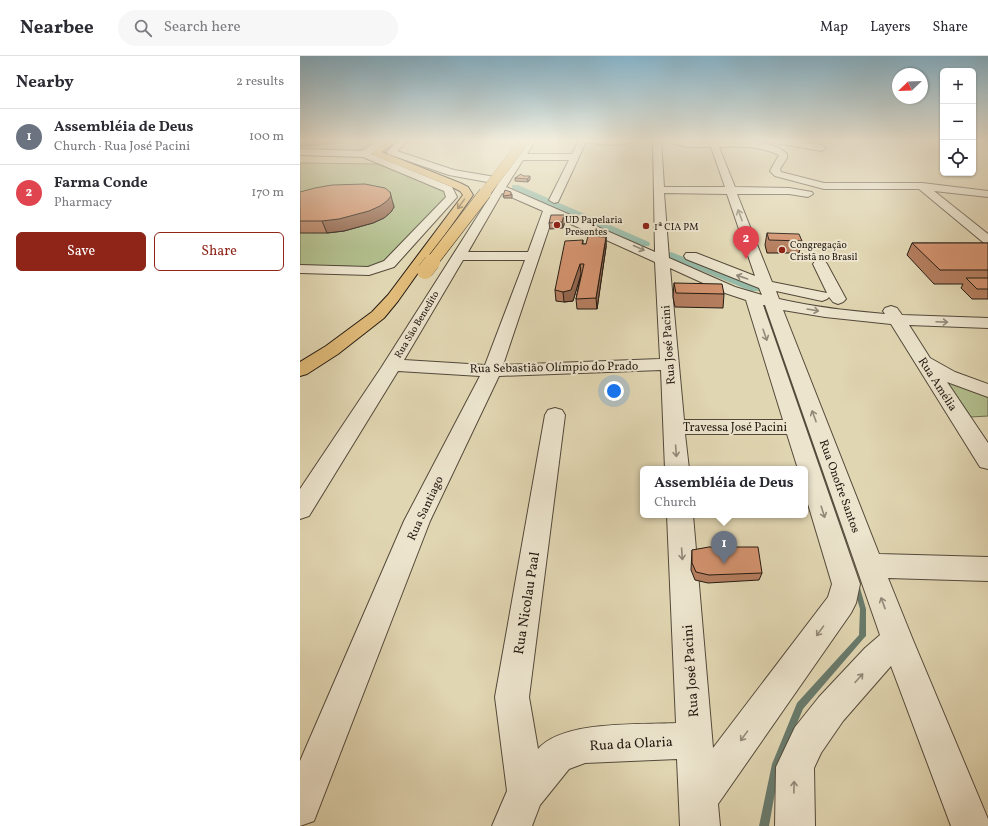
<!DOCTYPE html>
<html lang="en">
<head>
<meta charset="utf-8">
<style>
  body { margin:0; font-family:Vollkorn,serif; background:#f7f7f7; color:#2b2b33 }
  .controls { position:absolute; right:12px; top:12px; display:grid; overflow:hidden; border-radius:6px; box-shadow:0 1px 3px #0004 }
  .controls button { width:36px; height:36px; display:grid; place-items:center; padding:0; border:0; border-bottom:1px solid #e1e1e2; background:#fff; color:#2b2b33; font:20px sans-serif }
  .compass { position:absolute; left:592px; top:12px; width:36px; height:36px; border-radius:50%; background:#fff; box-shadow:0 1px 3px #0004; rotate:247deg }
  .you { position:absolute; left:314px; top:335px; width:14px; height:14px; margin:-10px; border:3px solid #fff; border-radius:50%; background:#1a73e8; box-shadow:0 0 0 6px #1a73e833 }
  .badge { display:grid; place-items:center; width:26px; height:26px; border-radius:50%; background:#8f2418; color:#fff; font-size:13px; font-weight:700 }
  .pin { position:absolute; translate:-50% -33px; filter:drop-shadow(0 1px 2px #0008) }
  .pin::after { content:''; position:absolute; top:21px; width:14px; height:12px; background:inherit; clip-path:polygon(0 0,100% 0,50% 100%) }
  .popup { position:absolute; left:340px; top:410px; width:168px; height:52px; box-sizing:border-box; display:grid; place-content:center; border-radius:6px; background:#fff; filter:drop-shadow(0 1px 3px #0005); font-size:13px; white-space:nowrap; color:#7c7c81 }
  .popup b { font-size:15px; color:#2b2b33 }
  .popup::after { content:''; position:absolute; left:50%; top:100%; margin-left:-8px; border:8px solid transparent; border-top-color:#fff }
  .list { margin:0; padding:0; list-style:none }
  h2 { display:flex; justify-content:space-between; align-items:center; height:52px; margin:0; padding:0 16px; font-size:17px }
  h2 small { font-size:13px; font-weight:400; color:#7c7c81 }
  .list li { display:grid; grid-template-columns:26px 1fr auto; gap:12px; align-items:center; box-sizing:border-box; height:56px; padding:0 16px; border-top:1px solid #e1e1e2 }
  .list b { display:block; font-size:15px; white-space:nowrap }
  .list p { margin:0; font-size:13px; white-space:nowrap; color:#7c7c81 }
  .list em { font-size:13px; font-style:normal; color:#7c7c81 }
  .actions { display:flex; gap:8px; padding:12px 16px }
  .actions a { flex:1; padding:9px 0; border:1px solid #8f2418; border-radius:6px; text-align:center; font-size:14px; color:#8f2418 }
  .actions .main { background:#8f2418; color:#fff }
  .icon { flex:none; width:22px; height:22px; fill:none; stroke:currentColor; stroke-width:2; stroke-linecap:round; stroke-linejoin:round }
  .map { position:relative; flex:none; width:688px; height:770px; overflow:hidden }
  header { display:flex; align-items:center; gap:24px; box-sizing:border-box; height:56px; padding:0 20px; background:#fff; border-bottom:1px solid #e1e1e2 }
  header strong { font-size:19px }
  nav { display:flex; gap:22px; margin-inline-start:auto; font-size:14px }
  .search { width:280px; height:36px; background:#f7f7f7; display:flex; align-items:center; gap:10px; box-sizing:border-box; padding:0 14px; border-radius:22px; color:#7c7c81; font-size:15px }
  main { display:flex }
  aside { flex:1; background:#fff }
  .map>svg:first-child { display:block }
  .green { fill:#b2be8d; stroke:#6b6c50 }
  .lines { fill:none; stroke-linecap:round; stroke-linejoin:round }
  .stream { fill:#687a6c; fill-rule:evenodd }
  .canal { fill:#95baa8; fill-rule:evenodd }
  .minor-casing { stroke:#53493a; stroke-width:2 }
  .highway-casing { stroke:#241a12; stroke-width:2 }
  .minor { fill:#ece4cd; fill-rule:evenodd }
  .highway { fill:#e0bb79; fill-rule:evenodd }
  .highway-bridge-far2-casing { stroke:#241a12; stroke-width:10; stroke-linecap:butt }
  .highway-bridge-far1-casing { stroke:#241a12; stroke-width:13; stroke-linecap:butt }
  .highway-bridge-casing { stroke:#241a12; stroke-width:16; stroke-linecap:butt }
  .highway-bridge-far2 { stroke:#e0bb79; stroke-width:10 }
  .highway-bridge-far1 { stroke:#e0bb79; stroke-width:12 }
  .highway-bridge { stroke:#e0bb79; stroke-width:16 }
  .wall { fill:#b57e5f; stroke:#241a12 }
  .shaded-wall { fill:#93664d; stroke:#241a12 }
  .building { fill:#d2926e; stroke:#241a12 }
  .oneway { stroke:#826a46 }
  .oneway2 { stroke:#928979 }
  .poi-dot { fill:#8f2418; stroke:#ece4cd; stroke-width:1.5 }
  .labels { text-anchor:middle; stroke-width:4; stroke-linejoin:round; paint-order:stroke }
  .far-poi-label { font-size:10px; fill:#241a12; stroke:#ece4cd; text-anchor:start }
  .far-street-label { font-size:10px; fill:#241a12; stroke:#ece4cd }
  .street-label { font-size:12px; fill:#241a12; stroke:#ece4cd }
  .near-street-label { font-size:14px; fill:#241a12; stroke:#ece4cd }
</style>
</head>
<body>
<header>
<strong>Nearbee</strong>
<div class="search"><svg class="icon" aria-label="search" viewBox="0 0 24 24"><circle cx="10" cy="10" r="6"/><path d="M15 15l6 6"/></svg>Search here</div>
<nav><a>Map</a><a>Layers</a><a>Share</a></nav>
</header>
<main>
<aside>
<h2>Nearby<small>2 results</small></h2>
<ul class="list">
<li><span class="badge" style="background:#6b7280">1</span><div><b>Assembléia de Deus</b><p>Church · Rua José Pacini</p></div><em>100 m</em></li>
<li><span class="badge" style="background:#e0444e">2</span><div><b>Farma Conde</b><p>Pharmacy</p></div><em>170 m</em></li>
</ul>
<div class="actions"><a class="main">Save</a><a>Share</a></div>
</aside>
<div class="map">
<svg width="688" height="770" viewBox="0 0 688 770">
  <rect width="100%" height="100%" fill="#e1d6b2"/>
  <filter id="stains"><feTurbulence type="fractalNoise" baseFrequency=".005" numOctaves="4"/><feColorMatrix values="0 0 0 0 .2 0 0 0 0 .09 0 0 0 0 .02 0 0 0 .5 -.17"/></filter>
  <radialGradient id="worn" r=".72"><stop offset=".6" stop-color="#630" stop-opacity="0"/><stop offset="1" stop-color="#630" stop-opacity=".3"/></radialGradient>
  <path class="green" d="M0,84H75L60,94L47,96L0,94Z
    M0,107L78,108L143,133L147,143L86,206L72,211L0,209Z
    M653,325L688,340V360L671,361L648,327Z"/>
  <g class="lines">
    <path class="stream" d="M557,529L559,530L560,532L566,553V580L564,582L503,653L480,708L469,770H459L472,708L497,647L559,579L560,553L554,532L555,530Z"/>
    <path class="canal" d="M212,129H218L349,186L350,188L349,190H341L212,133Z
      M371,196L459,231L461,233L459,235H451L367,201L366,199Z"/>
    <defs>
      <path id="minor" d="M80,84H90L71,98L152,131L157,141L94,211L69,219L0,217V209L68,211L84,205L146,141L144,135L63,101L0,99V93L62,95Z
        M100,84H109L97,95L154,114L201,122L228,84H236L227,98H272L279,84H335C326,92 298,88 286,86L258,146L254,147L249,144L269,104H223L206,131L355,196L353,84H361L364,131H425L411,91H388L364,86L363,84C373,84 383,86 394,86C417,87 470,79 487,98V102L480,113L481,116L524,127H622L688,135V141L634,135L688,178V188L684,187L619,133H524L475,120L470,115L471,113L479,99C459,90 440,90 419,91L435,131L489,132L512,136L513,138L508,141L489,138H437L472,226L527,237L513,208L515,205L520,204L525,205L527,208L546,243L543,246L538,248L533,246L529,241L527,243L522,245L476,235L479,243C514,251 549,255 585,258L583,255L585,252L591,250L597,252L602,259L688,262V272L609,269L630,302L655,316L688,328V341L647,326L688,387V413L680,411L591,268L525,261L483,254L579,498L688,501V525L588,522L613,584L688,763V770H651L591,610L543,665L521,697L514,712L515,770H475L476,711L495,671L519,641L565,592L580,579L465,249H463L560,528L556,547L551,557L418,748L420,770H380L377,703L285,707L269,713L240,749L232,770H192L207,735L195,641L245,359L248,354L255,352L262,354L265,359L229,641L238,693C263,664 339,669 376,667L367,459H393L413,692L528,541L532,528L505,438V413H498L487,378H385L389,413H365L361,314L199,320L130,465L14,765L0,770V705L104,465L180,320L98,315L9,460L0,463V433L81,312L198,128L149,119L88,98L87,96L88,94ZM202,137L243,155L228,196H168ZM364,137L427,138L455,220L396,197H386L384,200L386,203L459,232L462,239L435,231L369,202ZM253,160L355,206L360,303L203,309ZM163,204H225L185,309L104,304ZM370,212L425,237L446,244L483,364H384Z
        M465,84H485L522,89L526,92L522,95L469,86Z"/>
      <path id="highway" d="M90,84H99L82,96L160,127L168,131L173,139L98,245L84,262L38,298L7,318L0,320V306L26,290L72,256L88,239L163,139L160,135L152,131L73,99L72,97L73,95Z"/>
    </defs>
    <use href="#minor" class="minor-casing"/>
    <use href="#highway" class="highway-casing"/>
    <use href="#minor" class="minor"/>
    <use href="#highway" class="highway"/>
    <defs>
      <path id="highway-bridge-far2" d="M184,138L225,84"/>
      <path id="highway-bridge-far1" d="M131,207L185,137"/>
      <path id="highway-bridge" d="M125,215L132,206"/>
    </defs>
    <use href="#highway-bridge-far2" class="highway-bridge-far2-casing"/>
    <use href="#highway-bridge-far1" class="highway-bridge-far1-casing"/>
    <use href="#highway-bridge" class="highway-bridge-casing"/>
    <use href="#highway-bridge-far2" class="highway-bridge-far2"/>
    <use href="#highway-bridge-far1" class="highway-bridge-far1"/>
    <use href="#highway-bridge" class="highway-bridge"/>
  </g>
  <path class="wall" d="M223,120L230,123L228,126L215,125V122Z
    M0,136L93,147L94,151L91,156L84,162L73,167L44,175L27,177H0Z
    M212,138V142H204L203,140Z
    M264,159L265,165L263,172L250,173L249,167Z
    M467,177L502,185L499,197H467L465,189Z
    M306,181V191L297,253H277L276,243L281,218L273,245L264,246L256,245L255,234L283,184V188H286Z
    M612,187H688V243H672L661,232L663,228H634L607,199Z
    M374,227L424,238L423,252L375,251L373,241Z
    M392,494L462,517L459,524L408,527L395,524L391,514Z"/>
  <path class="shaded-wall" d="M0,84H43L18,89L0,90Z
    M230,120V123L228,126L227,123Z
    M90,136L94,151L91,156L84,162L73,167L44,175L27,177L22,165Z
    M264,159L265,165L263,172L262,166Z
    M306,181V191L297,253L296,242Z
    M280,208L281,218L273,245L264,246L263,236Z"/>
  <path class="building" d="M221,118L223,120H230L227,123L215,122Z
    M65,128L85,132L90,136L91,140L87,145L80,150L69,155L39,163L22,165H0V136L15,132L32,129Z
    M205,134L211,136V139L203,140Z
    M251,159H264L262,166L249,167Z
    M467,177L499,178L502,185L469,184Z
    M288,180L306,181L296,242L276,243L284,208H280L271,234L263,236L255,234L265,185L283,184L282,188H286Z
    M612,187H688V214H640Z
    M666,222H688V233H677Z
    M374,227L422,228L424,238L376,237Z
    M409,491H458L462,517L409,519L396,516L392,507V494Z"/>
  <defs><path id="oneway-shaft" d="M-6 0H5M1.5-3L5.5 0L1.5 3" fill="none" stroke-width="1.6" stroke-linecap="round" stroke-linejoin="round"/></defs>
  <use class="oneway" href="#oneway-shaft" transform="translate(161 148) rotate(126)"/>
  <g class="oneway2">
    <use href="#oneway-shaft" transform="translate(440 159) rotate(-110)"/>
    <use href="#oneway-shaft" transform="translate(339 192) rotate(24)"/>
    <use href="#oneway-shaft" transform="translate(442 221) rotate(-161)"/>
    <use href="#oneway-shaft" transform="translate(513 254) rotate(10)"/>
    <use href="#oneway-shaft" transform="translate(642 266) rotate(2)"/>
    <use href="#oneway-shaft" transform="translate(465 279) rotate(71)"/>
    <use href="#oneway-shaft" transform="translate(514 360) rotate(-110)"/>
    <use href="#oneway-shaft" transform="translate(376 395) rotate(86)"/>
    <use href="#oneway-shaft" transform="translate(523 456) rotate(72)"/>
    <use href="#oneway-shaft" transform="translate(382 498) rotate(86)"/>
    <use href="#oneway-shaft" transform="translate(583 547) rotate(-110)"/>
    <use href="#oneway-shaft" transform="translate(520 575) rotate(126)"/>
    <use href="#oneway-shaft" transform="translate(559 622) rotate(-48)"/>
    <use href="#oneway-shaft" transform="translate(444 680) rotate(126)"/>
    <use href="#oneway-shaft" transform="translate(494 731) rotate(-89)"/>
  </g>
  <linearGradient id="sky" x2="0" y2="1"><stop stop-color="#87b6ce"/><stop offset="0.44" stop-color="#f2eddc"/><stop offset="1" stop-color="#f2eddc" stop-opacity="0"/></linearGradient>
  <rect width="688" height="192" fill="url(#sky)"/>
  <g class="poi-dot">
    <circle cx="257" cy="169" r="4"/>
    <circle cx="346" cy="170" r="4"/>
    <circle cx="482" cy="194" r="4"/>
  </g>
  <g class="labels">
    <g class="far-poi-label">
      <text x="265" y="167">UD Papelaria<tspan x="265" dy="12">Presentes</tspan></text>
      <text x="354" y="174">1ª CIA PM</text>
      <text x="490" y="192">Congregação<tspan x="490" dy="12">Cristã no Brasil</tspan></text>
    </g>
    <g class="far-street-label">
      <text transform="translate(116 268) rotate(-59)" y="4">Rua São Benedito</text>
    </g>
    <g class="street-label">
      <text transform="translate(368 289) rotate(-94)" y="4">Rua José Pacini</text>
      <text transform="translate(254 311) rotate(-1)" y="4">Rua Sebastião Olímpio do Prado</text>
      <text transform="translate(638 328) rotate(57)" y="4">Rua Amélia</text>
      <text x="435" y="375">Travessa José Pacini</text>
      <text transform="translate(540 430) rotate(70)" y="4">Rua Onofre Santos</text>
      <text transform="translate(125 452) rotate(-65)" y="4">Rua Santiago</text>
    </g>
    <g class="near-street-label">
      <text transform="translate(226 547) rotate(-81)" y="5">Rua Nicolau Paal</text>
      <text transform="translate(390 615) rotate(-94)" y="5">Rua José Pacini</text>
      <text transform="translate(331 687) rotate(-3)" y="5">Rua da Olaria</text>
    </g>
  </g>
  <rect width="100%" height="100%" filter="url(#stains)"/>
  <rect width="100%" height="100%" fill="url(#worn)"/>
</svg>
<div class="controls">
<button>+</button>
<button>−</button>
<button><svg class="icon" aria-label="locate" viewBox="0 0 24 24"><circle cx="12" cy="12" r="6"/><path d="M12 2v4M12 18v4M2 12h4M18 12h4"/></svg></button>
</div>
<svg class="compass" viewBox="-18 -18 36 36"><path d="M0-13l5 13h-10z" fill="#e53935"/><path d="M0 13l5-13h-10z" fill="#7c7c81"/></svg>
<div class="you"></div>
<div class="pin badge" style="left:424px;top:508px;background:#6b7280">1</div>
<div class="popup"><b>Assembléia de Deus</b>Church</div>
<div class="pin badge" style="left:446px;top:203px;background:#e0444e">2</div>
</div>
</main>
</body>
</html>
